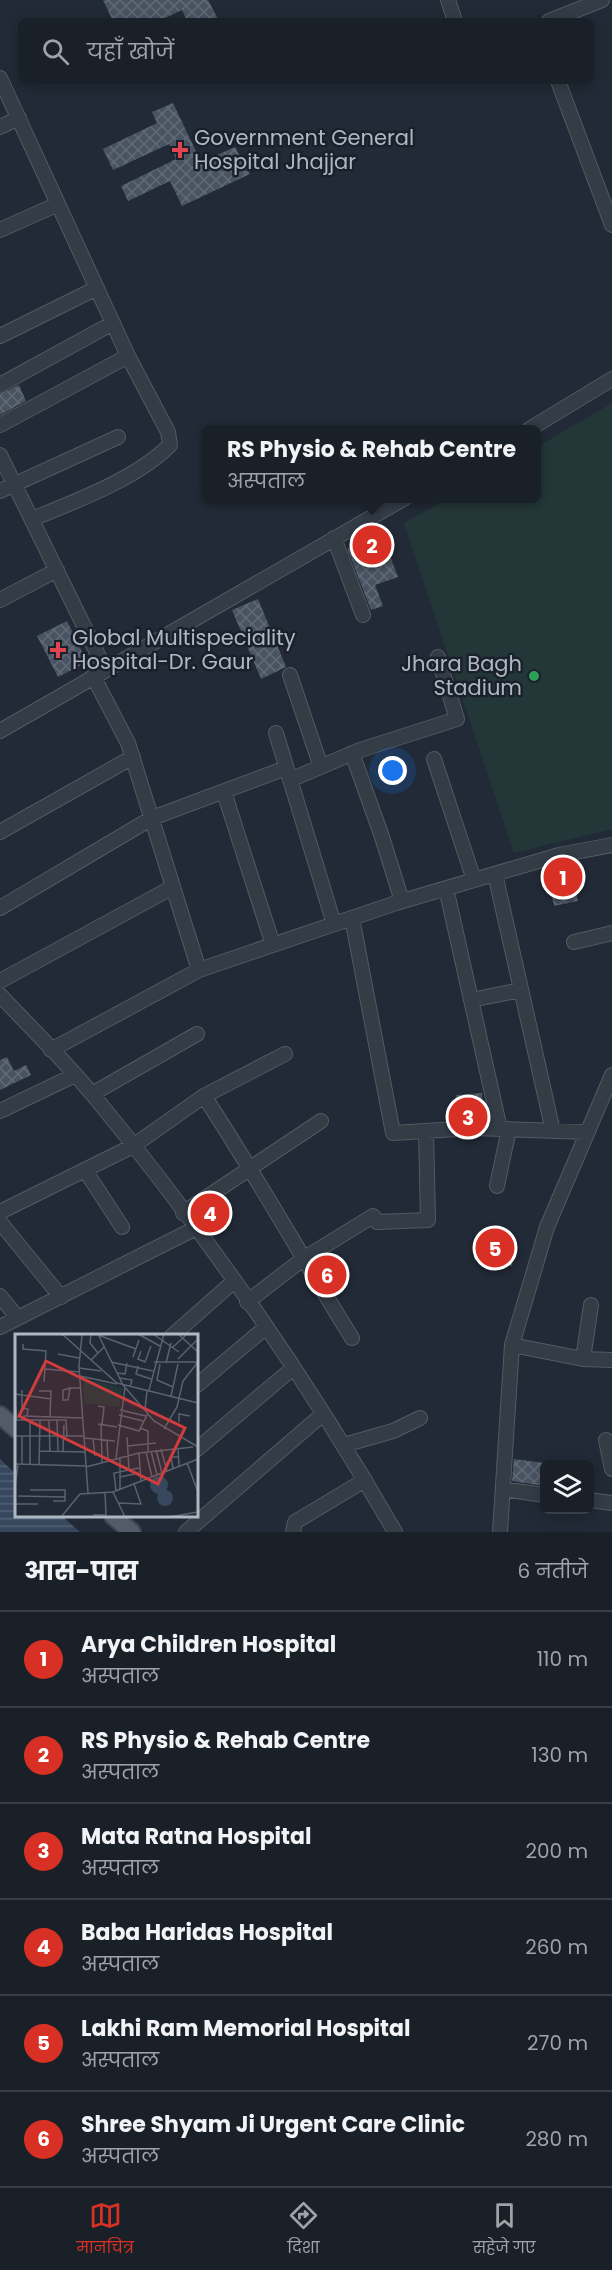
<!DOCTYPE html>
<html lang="hi">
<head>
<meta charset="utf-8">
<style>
  body { margin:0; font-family:Poppins,"Noto Sans Devanagari",sans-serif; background:#262d34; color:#f1f3f6 }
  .controls { position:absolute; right:18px; bottom:18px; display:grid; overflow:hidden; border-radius:9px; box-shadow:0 3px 15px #0003 }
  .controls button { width:54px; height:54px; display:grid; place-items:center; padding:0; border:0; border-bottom:2px solid #373e45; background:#192028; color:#f1f3f6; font:30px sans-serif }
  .you { position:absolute; left:393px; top:771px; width:21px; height:21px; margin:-15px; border:4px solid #fff; border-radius:50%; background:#1a73e8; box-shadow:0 0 0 9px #1a73e833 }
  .badge { display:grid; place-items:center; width:39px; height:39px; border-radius:50%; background:#d93025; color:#fff; font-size:20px; font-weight:700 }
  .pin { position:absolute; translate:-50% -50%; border:3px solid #fff; box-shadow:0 2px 6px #0006 }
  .popup { position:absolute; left:202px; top:425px; width:339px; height:78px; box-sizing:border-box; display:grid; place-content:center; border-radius:9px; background:#192028; filter:drop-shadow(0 2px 4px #0005); font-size:20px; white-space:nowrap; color:#9fa3a8 }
  .popup b { font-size:22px; color:#f1f3f6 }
  .popup::after { content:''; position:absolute; left:50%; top:100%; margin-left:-12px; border:12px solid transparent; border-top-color:#192028 }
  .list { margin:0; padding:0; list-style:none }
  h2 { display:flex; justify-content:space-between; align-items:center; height:78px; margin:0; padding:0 24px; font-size:26px }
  h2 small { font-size:20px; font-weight:400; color:#9fa3a8 }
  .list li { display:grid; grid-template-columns:39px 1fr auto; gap:18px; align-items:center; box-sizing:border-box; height:96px; padding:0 24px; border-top:2px solid #373e45 }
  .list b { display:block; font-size:22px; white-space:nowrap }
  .list p { margin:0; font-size:20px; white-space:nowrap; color:#9fa3a8 }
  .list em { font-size:20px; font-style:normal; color:#9fa3a8 }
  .icon { flex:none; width:33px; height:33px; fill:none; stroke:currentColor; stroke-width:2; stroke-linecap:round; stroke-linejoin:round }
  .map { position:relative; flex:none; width:612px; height:1532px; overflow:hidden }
  .search { position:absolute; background:#192028; box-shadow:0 3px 15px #0003; left:18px; right:18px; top:18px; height:66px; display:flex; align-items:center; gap:15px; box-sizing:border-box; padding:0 21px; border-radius:9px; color:#9fa3a8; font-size:22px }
  .sheet { height:654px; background:#192028 }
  nav { display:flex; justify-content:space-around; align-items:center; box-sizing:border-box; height:84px; border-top:2px solid #373e45; background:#192028; font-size:16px; color:#9fa3a8 }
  nav a { display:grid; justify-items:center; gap:3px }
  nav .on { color:#d93025 }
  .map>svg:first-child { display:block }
  .garden { fill:#243738 }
  .water { fill:url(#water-rules) }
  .building { fill:url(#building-cross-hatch) }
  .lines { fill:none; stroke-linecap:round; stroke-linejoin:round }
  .minor-casing { stroke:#525a64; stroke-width:16 }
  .major-casing { stroke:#3e4550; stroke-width:20 }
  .minor { stroke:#343c46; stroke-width:14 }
  .major { stroke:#525b67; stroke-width:16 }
  .health-dot { fill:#e0444e; stroke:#1a212b; stroke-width:2 }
  .leisure-dot { fill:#2e9e5b; stroke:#1a212b; stroke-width:2 }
  .labels { text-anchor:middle; stroke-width:5; stroke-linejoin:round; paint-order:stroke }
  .poi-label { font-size:21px; fill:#afb7c3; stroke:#1a212b; text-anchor:start }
  .inset-road { fill:none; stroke:#5a626e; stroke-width:1.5 }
  .view { fill:#d03d3f; fill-opacity:0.15; stroke:#d03d3f; stroke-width:3 }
  .inset-edge { fill:none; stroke:#afb7c3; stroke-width:3 }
</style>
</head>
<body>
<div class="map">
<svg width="612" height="1532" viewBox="0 0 612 1532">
  <defs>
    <pattern id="water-rules" width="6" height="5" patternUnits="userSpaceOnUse" patternTransform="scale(1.5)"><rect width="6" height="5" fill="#37485e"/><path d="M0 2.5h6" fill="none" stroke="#516073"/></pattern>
    <pattern id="building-cross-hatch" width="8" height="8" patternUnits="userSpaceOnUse" patternTransform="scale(1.5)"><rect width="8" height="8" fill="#495462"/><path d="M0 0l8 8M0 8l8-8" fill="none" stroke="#616a77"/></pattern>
  </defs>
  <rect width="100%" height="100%" fill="#212a36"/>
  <path class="garden" d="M612,403V829L514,853L404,523L447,499L537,498V447Z"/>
  <path class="water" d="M0,1459L16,1474V1516H62L80,1532H0Z"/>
  <path class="building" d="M103,0H208L219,21H187L182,10L159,21H113Z
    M173,103L201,162L235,147L250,174L182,206L170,181L128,201L121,186L176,159L169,144L113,170L103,149L157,123L152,112Z
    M19,385L26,401L0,415V394Z
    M380,530L398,577L375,585L383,606L371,610L347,548L363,544L360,537Z
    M258,599L286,667L261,679L232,610Z
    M67,621L87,662L58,677L37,636Z
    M570,864L578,901L554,906L546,869Z
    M7,1057L14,1071L26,1065L31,1075L0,1090V1060Z
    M482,1093L484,1119L458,1120L456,1095Z
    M220,1199L231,1215L209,1230L197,1214Z
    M477,1237L515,1243L512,1266L474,1260Z
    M323,1257L335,1281L329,1284L316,1262Z
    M514,1459L544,1463V1486L512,1481Z"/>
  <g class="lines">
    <defs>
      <path id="minor" d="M448,0L455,21
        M549,21L602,0
        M0,78L128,356L168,432L170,445C136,479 76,501 32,519
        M558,81L612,225
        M0,127L19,118
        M0,230L58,204
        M0,336L97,288
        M0,385L113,323
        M0,425L128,356
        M528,430L612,379
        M0,455L105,669
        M0,491L118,437
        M334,538L363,615
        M0,600L57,570
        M290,675L321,767
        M93,676L128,743L199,970
        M0,731L405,498
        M276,733L334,924
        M352,753L381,834L402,901
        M434,759L474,880
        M290,780L360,750L457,719L438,657
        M224,792L273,945
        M0,832L133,757
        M495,874L553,1131
        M446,888L500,1129
        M0,908L152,818L286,768
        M352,918L393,1133L473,1128L588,1132
        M574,942L612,933
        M0,981L173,887
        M0,995C31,1028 64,1060 93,1095C203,1228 309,1382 395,1532
        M471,1000L521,990
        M51,1050L199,970L396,903L559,855L612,845
        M92,1094L197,1034
        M204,1096C256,1175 302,1258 352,1338
        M0,1111L75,1075
        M85,1170L122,1227
        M497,1186L509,1129
        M0,1212L133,1146L204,1096L285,1054
        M183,1213L321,1121
        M0,1222L61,1297
        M0,1296L18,1318
        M247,1302L303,1259L373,1216L377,1222L428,1220L426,1131
        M0,1327L196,1228
        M172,1336L233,1282
        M512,1345L583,1359L612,1360
        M583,1359L591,1305
        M196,1386L265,1328
        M606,1440L612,1469
        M344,1445L393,1431L420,1418
        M196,1450L293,1368
        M503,1489L544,1495
        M590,1500L612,1503
        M186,1532L323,1414
        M293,1532L295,1522L365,1480
        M500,1532L512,1345L547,1227L612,1075"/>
      <path id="major" d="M0,1415L16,1429
        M113,1516L132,1532"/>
    </defs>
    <use href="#minor" class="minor-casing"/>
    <use href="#major" class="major-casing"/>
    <use href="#minor" class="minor"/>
    <use href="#major" class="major"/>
  </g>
  <g class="health-dot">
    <path d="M177 141h6v6h6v6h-6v6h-6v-6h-6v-6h6z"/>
    <path d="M55 641h6v6h6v6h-6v6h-6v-6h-6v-6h6z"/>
  </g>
  <circle class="leisure-dot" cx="534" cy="676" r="6"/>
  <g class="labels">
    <g class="poi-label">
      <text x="194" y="145">Government General<tspan x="194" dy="24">Hospital Jhajjar</tspan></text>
      <text x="72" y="645">Global Multispeciality<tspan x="72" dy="24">Hospital-Dr. Gaur</tspan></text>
      <text x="522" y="671" text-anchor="end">Jhara Bagh<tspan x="522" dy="24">Stadium</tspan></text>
    </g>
  </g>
  <g transform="translate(15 1334)">
    <rect width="183" height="183" fill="#212a36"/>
    <path d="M68,44L108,54L104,73L69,69Z" fill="#243738"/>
    <path d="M135 151a9 9 0 1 1 18 0a9 9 0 1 1-18 0ZM142 164a8 8 0 1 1 16 0a8 8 0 1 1-16 0Z" fill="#37485e"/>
    <path class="inset-road" d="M47,0L102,49L183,69M76,0L75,9L83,19M83,0L108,51L139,87L183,113M123,0L145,12M138,0L164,18M163,0L183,18M67,1L64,32L73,159M83,1L121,15M8,10V15L31,17L29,48M158,13L172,0M126,17L123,25L130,28L136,12M43,20L64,24M118,23L124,6M163,25L183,5M76,26L89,13M96,28L138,37M139,28H182M151,29L156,9M145,30L142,46L158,53M123,32L121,40L136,45M64,34L86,37M30,35L64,38M102,39L110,40L112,29M65,42L102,50M105,44L117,46L115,53M55,54L53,66H48V56L55,54H66M7,56V74L13,75L12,82M134,56L149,0M24,57H36L35,83M0,60L36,65M156,62L163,30M0,68L2,86M83,72L89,73L87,90M105,76L131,82M130,76L132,57M104,81L128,87M8,82L68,84M0,86H51L52,102M34,86L35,117M42,86L43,117M164,88V80L175,82M83,90L102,93M86,90L87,128M103,91L124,97L133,79M125,94L133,97V117M149,95L162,73L168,47L183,28M0,102H69M112,103L114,136M69,104L100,107M78,104L80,122M92,106L93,127M113,112L141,109M163,114L164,132M146,115L152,137M141,116L147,139M24,117L70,118M48,117L49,91M136,117L142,141M131,118L137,143M124,119L126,147M105,123V155M101,124L110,53M172,129L183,158M0,130L71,132M7,131V102M15,131V86M24,131L25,86M71,133L124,119L178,113M158,134L156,123H163M105,143L124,139M0,152L3,131M15,156H50V167H38M101,157L99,139L124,134M3,162L50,163M104,169L126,170L119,150M0,170H23M78,181H91L90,158M46,183L65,160L98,158M110,183L98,158L183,125M154,183L183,178L182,183"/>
    <path class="view" d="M31,27L170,94L143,150L4,82Z"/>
    <rect width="183" height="183" class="inset-edge"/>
  </g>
</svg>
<div class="controls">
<button><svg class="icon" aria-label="layers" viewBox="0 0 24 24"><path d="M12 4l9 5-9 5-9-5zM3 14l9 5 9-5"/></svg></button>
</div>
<div class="you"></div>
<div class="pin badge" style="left:563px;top:877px">1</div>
<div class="pin badge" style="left:372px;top:545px">2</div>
<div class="popup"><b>RS Physio &amp; Rehab Centre</b>अस्पताल</div>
<div class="pin badge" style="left:468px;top:1117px">3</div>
<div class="pin badge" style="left:210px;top:1213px">4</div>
<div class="pin badge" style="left:495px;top:1248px">5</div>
<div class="pin badge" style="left:327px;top:1275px">6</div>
<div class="search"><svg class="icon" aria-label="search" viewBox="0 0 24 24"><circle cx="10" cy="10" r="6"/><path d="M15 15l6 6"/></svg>यहाँ खोजें</div>
</div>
<section class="sheet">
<h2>आस-पास<small>6 नतीजे</small></h2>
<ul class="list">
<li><span class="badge">1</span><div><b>Arya Children Hospital</b><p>अस्पताल</p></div><em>110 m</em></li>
<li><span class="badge">2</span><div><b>RS Physio &amp; Rehab Centre</b><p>अस्पताल</p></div><em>130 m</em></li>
<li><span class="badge">3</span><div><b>Mata Ratna Hospital</b><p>अस्पताल</p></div><em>200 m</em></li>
<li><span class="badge">4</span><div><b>Baba Haridas Hospital</b><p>अस्पताल</p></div><em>260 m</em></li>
<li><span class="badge">5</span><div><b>Lakhi Ram Memorial Hospital</b><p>अस्पताल</p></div><em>270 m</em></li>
<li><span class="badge">6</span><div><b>Shree Shyam Ji Urgent Care Clinic</b><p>अस्पताल</p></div><em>280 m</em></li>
</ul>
</section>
<nav>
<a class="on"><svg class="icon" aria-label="map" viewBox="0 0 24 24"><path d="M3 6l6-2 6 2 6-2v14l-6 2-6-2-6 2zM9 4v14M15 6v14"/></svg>मानचित्र</a>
<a><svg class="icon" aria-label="directions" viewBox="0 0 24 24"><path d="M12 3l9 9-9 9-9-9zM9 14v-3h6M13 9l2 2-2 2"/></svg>दिशा</a>
<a><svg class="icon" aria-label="saved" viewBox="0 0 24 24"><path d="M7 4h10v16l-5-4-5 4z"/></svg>सहेजे गए</a>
</nav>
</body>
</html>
